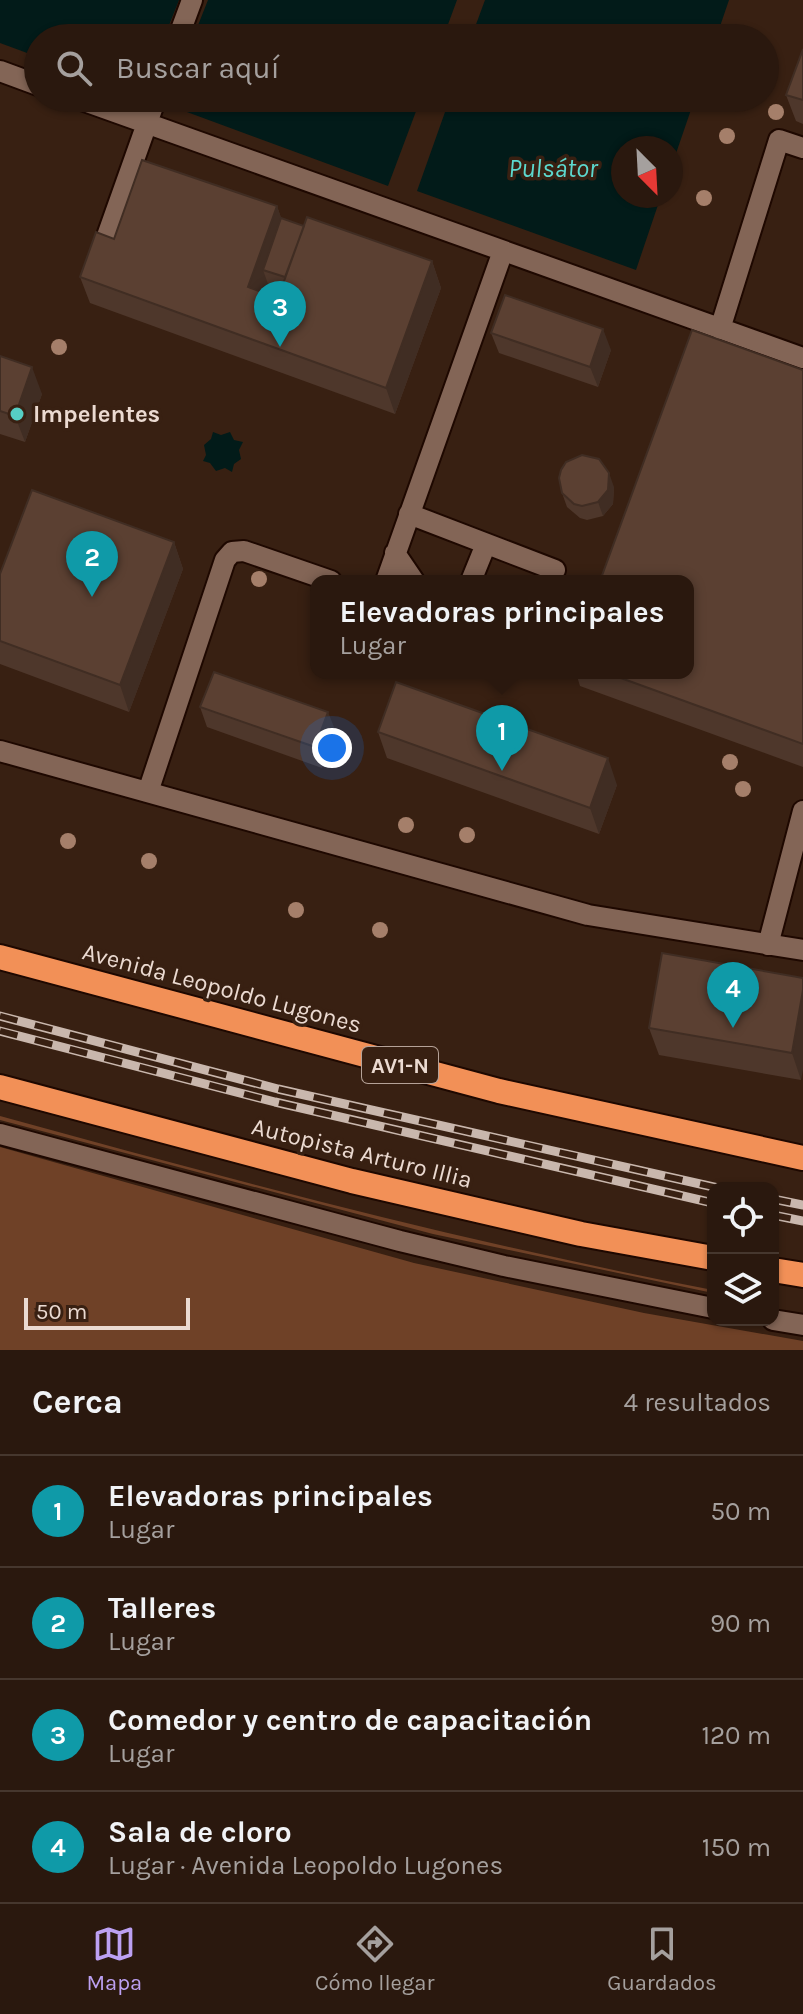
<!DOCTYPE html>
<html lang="es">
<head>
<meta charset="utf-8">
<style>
  body { margin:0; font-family:Karla,sans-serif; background:#36251c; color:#f1f3f6 }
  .controls { position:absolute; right:24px; bottom:24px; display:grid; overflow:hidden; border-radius:16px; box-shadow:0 2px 6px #0004 }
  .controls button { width:72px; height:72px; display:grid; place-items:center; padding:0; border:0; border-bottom:2px solid #46372e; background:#2a180e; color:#f1f3f6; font:40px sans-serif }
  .compass { position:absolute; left:611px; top:136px; width:72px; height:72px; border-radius:50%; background:#2a180e; box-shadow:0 2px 6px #0004; rotate:156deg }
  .scale { position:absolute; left:24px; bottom:20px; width:166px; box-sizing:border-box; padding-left:8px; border:4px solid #ebdad1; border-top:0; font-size:22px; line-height:28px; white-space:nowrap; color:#ebdad1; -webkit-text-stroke:6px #382012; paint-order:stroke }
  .you { position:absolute; left:332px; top:748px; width:28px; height:28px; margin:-20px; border:6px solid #fff; border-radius:50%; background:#1a73e8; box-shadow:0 0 0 12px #1a73e833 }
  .badge { display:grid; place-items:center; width:52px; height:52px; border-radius:50%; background:#bca0f2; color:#fff; font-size:26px; font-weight:700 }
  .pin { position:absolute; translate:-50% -66px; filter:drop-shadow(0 2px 4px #0008) }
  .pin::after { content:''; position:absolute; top:42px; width:28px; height:24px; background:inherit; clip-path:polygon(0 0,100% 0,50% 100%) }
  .popup { position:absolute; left:310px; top:575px; width:384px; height:104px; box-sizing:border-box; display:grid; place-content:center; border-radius:16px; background:#2a180e; filter:drop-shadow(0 2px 6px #0005); font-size:26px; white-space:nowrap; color:#a5a09e }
  .popup b { font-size:30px; color:#f1f3f6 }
  .popup::after { content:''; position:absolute; left:50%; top:100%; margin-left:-16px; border:16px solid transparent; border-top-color:#2a180e }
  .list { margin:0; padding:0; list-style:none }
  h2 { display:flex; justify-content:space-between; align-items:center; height:104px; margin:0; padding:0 32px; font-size:34px }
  h2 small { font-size:26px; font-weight:400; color:#a5a09e }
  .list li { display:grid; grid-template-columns:52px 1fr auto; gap:24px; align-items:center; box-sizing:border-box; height:112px; padding:0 32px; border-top:2px solid #46372e }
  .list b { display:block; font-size:30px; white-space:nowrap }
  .list p { margin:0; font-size:26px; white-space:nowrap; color:#a5a09e }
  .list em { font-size:26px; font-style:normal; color:#a5a09e }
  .icon { flex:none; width:44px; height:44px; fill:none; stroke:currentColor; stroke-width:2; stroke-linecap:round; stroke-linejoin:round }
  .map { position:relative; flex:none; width:803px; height:1350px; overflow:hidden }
  .search { position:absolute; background:#2a180e; box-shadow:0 2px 6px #0004; left:24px; right:24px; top:24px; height:88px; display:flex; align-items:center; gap:20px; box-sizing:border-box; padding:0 28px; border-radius:44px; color:#a5a09e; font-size:30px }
  .sheet { height:552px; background:#2a180e }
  nav { display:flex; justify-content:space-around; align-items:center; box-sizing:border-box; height:112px; border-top:2px solid #46372e; background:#2a180e; font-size:22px; color:#a5a09e }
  nav a { display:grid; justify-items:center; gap:4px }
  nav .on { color:#bca0f2 }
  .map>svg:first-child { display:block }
  .green { fill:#6f4127 }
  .water { fill:#021b19 }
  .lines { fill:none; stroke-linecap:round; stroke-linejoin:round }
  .minor-casing { stroke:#1e0800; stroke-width:24 }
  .highway-casing { stroke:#1e0800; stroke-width:28 }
  .minor { stroke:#836556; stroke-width:20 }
  .highway { stroke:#f29057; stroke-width:24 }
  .rail-casing { stroke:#c9b7ad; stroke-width:9 }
  .rail { stroke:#382012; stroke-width:6; stroke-dasharray:18; stroke-linecap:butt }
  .tree { fill:#a57f6a }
  .wall { fill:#4e372b; fill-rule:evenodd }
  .shaded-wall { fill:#402d23 }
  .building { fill:#5b4032; stroke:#402d23; stroke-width:2 }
  .poi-dot { fill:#56cec4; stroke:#382012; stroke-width:3 }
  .labels { text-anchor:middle; stroke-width:7; stroke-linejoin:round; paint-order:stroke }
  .shield { fill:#382012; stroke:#b5a298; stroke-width:2 }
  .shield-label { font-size:22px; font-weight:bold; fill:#ebdad1 }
  .poi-label { font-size:24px; font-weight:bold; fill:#ebdad1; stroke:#382012; text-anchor:start }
  .street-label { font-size:24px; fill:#ebdad1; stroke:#382012 }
  .water-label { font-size:26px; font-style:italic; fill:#5cd8ce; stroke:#382012 }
</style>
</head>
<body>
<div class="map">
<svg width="803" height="1350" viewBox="0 0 803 1350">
  <rect width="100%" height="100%" fill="#382012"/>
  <path class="green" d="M0,1116C236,1181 472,1244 713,1290V1293L433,1234L0,1120Z
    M0,1147L414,1263L644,1313L803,1341V1350H0Z"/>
  <path class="water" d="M0,0H179L164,38H38V57L0,43Z
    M208,0H457L443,38H193Z
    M485,0H729L716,38H471Z
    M171,98H421L388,186L168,105Z
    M450,98H695L671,168V148H623V196H661L636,270L417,191Z
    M213,432L221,435L230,432L234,440L243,442L239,450L241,459L234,464L232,472L225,468L216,471L210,463L203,461L206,455L204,445L211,439Z"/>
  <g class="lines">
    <defs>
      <path id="minor" d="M178,38L192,0
        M0,71L38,85
        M76,98L803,358
        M102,250L156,98
        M720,329L779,140L803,148
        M409,514L555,570
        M395,553L414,581
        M386,581L503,251
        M471,581L486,544
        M0,751L588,915L803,950
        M148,792L225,560L232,552L244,551L331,581
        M768,945L803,811
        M0,1134L400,1241L504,1266L713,1308
        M773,1320L803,1325"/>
      <path id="highway" d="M0,957L499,1091L803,1158
        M0,1087L352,1181L581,1234L713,1258
        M773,1270L803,1275"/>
    </defs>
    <use href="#minor" class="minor-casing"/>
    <use href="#highway" class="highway-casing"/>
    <use href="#minor" class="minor"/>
    <use href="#highway" class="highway"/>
    <defs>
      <path id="rail" d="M0,1016L278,1089L718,1188
        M0,1031L275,1102L713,1203
        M773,1199L803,1205
        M773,1215L803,1221"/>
    </defs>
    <use href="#rail" class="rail-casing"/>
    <use href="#rail" class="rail"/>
  </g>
  <g class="tree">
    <circle cx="776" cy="112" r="8"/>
    <circle cx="727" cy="136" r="8"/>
    <circle cx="704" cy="198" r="8"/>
    <circle cx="59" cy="347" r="8"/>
    <circle cx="259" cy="579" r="8"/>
    <circle cx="730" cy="762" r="8"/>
    <circle cx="743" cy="789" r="8"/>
    <circle cx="406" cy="825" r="8"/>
    <circle cx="467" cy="835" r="8"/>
    <circle cx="68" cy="841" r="8"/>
    <circle cx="149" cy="861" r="8"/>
    <circle cx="296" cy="910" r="8"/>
    <circle cx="380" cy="930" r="8"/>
  </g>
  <path class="wall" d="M803,49V124L796,121L786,95Z
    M277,206L281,218L304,226L432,261L441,288L395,414L90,303L80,277L114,239ZM268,284L282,288L278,298L265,293Z
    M491,333L611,350L598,387L499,353Z
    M0,356L42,394L25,442L0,434Z
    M803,370V767L580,686L576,673H688Z
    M614,487L613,504L603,516L587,520L580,518L567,507L562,493Z
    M174,542L183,569L129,712L0,664V574Z
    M200,707L336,732L322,768L207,727Z
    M378,732L617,785L599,834L387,758Z
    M803,978L801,1080L659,1055L649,1028Z"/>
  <path class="shaded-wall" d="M277,206L286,232L263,270L268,284L258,314L248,287Z
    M432,261L441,288L395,414L386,388Z
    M603,329L611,350L598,387L590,367Z
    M32,367L42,394L25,442L15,416Z
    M609,473L614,487L613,504L603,516L598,502Z
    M174,542L183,569L129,712L120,685Z
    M328,712L336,732L322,768L315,747Z
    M608,758L617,785L599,834L590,808Z
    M803,990V1070L801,1080L792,1053Z"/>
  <path class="building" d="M803,49V100L786,95Z
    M142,160L277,206L248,287L278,298L307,217L432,261L386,388L80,277L96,232L114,239Z
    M281,218L304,226L285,277L263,270Z
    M505,295L603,329L590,367L491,333Z
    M692,330L803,370V744L607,673H688V581H600Z
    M0,356L32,367L15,416L0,411Z
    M582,455L599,459L609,473L608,490L598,502L582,506L574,504L562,493L559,478L561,470L566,462Z
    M32,490L174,542L120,685L0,641V574Z
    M214,672L328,712L315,747L200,707Z
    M396,682L608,758L590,808L378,732Z
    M662,953L803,978V990L792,1053L649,1028Z"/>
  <circle class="poi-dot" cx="17" cy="414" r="8"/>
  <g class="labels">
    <rect class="shield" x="362" y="1047" width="76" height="36" rx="6"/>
    <g class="shield-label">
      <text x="400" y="1073">AV1-N</text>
    </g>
    <g class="poi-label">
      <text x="33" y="422">Impelentes</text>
    </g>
    <g class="street-label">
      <text transform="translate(222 988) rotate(15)" y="8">Avenida Leopoldo Lugones</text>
      <text transform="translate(362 1153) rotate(14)" y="8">Autopista Arturo Illia</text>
    </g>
    <g class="water-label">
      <text x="553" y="177">Pulsátor</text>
    </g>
  </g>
</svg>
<div class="controls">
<button><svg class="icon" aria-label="locate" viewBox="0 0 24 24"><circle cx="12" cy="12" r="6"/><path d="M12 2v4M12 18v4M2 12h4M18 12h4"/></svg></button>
<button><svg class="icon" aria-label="layers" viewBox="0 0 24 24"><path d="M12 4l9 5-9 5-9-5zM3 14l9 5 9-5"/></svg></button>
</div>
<svg class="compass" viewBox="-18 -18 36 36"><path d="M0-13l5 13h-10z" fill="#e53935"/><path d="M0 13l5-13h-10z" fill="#a5a09e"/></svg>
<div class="scale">50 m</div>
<div class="you"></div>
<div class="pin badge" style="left:502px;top:771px;background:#0f9aa8">1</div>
<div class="popup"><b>Elevadoras principales</b>Lugar</div>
<div class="pin badge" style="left:92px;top:597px;background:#0f9aa8">2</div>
<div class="pin badge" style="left:280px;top:347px;background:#0f9aa8">3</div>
<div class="pin badge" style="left:733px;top:1028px;background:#0f9aa8">4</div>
<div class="search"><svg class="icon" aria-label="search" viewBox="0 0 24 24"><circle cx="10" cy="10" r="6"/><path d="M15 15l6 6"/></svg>Buscar aquí</div>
</div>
<section class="sheet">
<h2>Cerca<small>4 resultados</small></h2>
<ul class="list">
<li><span class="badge" style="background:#0f9aa8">1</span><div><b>Elevadoras principales</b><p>Lugar</p></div><em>50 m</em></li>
<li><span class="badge" style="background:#0f9aa8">2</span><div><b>Talleres</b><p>Lugar</p></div><em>90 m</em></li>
<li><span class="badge" style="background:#0f9aa8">3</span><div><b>Comedor y centro de capacitación</b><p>Lugar</p></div><em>120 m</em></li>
<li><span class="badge" style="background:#0f9aa8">4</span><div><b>Sala de cloro</b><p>Lugar · Avenida Leopoldo Lugones</p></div><em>150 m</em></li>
</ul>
</section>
<nav>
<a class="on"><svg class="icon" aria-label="map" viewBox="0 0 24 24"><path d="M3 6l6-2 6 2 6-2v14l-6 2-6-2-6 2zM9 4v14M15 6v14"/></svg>Mapa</a>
<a><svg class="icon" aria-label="directions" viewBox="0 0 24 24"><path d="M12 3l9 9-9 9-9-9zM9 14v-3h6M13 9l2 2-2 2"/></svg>Cómo llegar</a>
<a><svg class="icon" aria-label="saved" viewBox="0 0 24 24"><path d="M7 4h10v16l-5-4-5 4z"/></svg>Guardados</a>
</nav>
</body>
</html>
